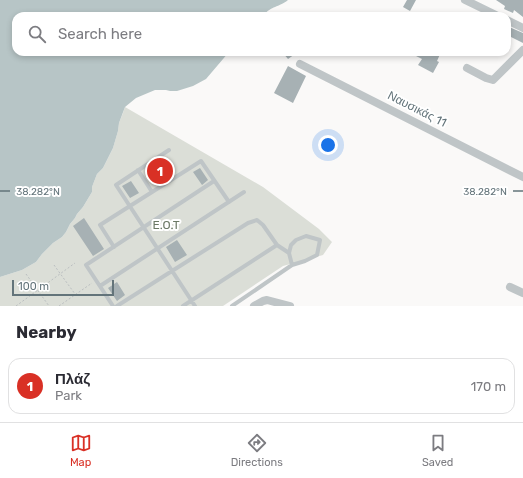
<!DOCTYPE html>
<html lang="en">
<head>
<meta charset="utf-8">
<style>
  body { margin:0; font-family:Rubik,sans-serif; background:#f7f7f7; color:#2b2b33 }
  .scale { position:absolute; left:12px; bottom:10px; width:102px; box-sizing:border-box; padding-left:4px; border:2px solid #63747a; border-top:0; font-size:11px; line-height:14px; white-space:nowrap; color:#63747a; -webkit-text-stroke:3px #fff; paint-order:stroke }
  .you { position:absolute; left:328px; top:145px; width:14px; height:14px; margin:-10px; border:3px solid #fff; border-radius:50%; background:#1a73e8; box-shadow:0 0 0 6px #1a73e833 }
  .badge { display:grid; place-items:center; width:26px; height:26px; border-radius:50%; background:#d93025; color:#fff; font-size:13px; font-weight:700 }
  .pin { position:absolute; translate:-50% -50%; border:2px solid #fff; box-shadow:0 1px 4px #0006 }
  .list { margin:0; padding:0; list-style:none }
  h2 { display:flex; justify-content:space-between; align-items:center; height:52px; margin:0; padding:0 16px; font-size:17px }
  h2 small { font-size:13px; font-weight:400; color:#7c7c81 }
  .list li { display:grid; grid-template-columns:26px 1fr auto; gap:12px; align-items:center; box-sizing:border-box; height:56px; margin:0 8px 8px; padding:0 8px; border:1px solid #e1e1e2; border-radius:12px }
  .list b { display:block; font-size:15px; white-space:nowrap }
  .list p { margin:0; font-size:13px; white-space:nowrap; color:#7c7c81 }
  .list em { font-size:13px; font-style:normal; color:#7c7c81 }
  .icon { flex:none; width:22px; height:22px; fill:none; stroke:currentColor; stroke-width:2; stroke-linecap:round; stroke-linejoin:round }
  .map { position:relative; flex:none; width:523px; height:306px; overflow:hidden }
  .search { position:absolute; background:#fff; box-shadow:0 2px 6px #0003; left:12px; right:12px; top:12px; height:44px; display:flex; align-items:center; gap:10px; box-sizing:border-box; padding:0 14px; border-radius:12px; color:#7c7c81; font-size:15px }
  .sheet { height:116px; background:#fff }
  nav { display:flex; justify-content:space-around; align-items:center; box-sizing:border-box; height:56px; border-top:1px solid #e1e1e2; background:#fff; font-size:11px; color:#7c7c81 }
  nav a { display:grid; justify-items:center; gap:2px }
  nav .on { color:#d93025 }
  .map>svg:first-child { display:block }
  .green { fill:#dbded7 }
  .water { fill:#b7c5c6 }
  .building { fill:#a7b1b4 }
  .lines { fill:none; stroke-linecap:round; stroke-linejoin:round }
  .path { stroke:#babec0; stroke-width:1; stroke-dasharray:2 2; stroke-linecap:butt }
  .lane { stroke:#bfc5c7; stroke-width:4 }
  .street { stroke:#bfc5c7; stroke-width:8 }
  .ticks { fill:none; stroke:#63747a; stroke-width:1.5 }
  .labels { text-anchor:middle; stroke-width:4; stroke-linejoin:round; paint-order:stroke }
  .street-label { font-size:12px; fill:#63747a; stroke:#fff }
  .park-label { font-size:12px; fill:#6c7966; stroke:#fff }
  .ticks-label { font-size:10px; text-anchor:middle; fill:#63747a; stroke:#fff; stroke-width:4; stroke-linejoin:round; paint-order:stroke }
</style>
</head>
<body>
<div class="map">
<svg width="523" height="306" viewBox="0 0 523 306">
  <rect width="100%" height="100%" fill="#faf9f8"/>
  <path class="green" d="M125,107L263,187L319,229L332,242L323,255L283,266L223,306H0V277L22,270L36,262L42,254L53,243L62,237L66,232L70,224L75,218L77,214L83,207L92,192V187L97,174L103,168L113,148L118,131L119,123L123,113Z"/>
  <path class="water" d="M0,0H288C278,8 272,5 263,16H16V52H229L206,79L193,86L177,91H170L166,90H155L136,98L125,107L119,123L118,131L113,148L103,168L97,174L92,187V192L83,207L77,214L75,218L70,224L66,232L62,237L53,243L42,254L36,262L22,270L0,277Z"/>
  <path class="building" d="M407,0H416L410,11L403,7Z
    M496,0H523V17L514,10L513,13L504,9L505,6Z
    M507,26L523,33V43L507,35Z
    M282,52H298L288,59Z
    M418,52H441L437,61L439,62L433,73L418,65L422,59L416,56Z
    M288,66L306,76L293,103L274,93Z
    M200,168L208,180L202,185L193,172Z
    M131,181L139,193L130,198L122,186Z
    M84,218L104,249L93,256L73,226Z
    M177,240L187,255L175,262L166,247Z
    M117,282L125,295L117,301L108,288Z"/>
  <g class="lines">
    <path class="path" d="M54,265L75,294
      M26,274L49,306
      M16,306L75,263
      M59,306L92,283"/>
    <path class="lane" d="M169,150L116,185L195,306
      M138,170L152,192
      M114,247L100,225L201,161L229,202
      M100,286L244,192
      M113,306L86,265L214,181
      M117,306L172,271L248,223L257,220L263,225L277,245L289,253
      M183,306L277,245
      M232,306L292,265L305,261L317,255L320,240L306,236L296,240L291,245L289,253L292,265"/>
    <path class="street" d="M465,0L498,16
      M507,20L523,28
      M300,64L523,177
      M467,68L486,78L493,80L523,50
      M510,287L523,293
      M254,306L263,301L267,300L290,306"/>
  </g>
  <path class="ticks" d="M0,191H10M513,191H523"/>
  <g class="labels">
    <g class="street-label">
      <text transform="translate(417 109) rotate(27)" y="4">Ναυσικάς 11</text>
    </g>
    <g class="park-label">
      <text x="166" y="229">E.O.T</text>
    </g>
  </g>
  <g class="ticks-label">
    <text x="38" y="195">38.282°N</text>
    <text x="485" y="195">38.282°N</text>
  </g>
</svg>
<div class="scale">100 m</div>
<div class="you"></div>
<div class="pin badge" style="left:160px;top:171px">1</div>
<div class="search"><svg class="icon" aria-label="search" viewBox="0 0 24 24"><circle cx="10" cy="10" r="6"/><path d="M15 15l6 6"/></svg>Search here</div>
</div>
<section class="sheet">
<h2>Nearby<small></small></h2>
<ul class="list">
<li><span class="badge">1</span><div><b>Πλάζ</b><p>Park</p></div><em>170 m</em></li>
</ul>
</section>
<nav>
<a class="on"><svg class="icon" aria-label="map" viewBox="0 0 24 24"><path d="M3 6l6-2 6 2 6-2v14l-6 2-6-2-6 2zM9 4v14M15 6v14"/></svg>Map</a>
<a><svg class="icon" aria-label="directions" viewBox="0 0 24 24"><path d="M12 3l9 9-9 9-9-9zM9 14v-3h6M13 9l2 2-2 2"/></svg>Directions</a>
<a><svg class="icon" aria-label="saved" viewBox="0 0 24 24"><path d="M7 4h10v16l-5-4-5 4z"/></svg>Saved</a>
</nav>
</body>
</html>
